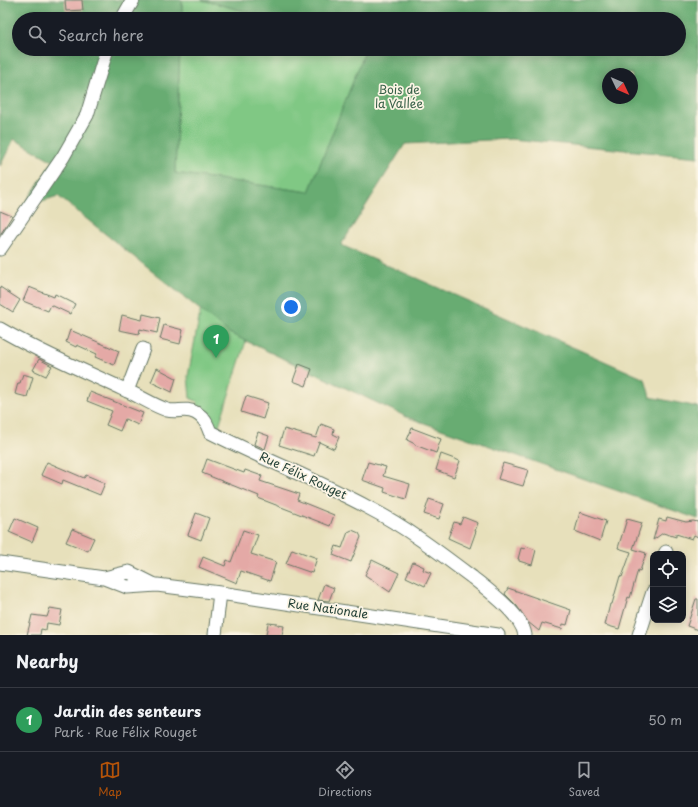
<!DOCTYPE html>
<html lang="en">
<head>
<meta charset="utf-8">
<style>
  body { margin:0; font-family:"Playpen Sans",sans-serif; background:#242831; color:#f1f3f6 }
  .controls { position:absolute; right:12px; bottom:12px; display:grid; overflow:hidden; border-radius:8px; box-shadow:0 2px 10px #0003 }
  .controls button { width:36px; height:36px; display:grid; place-items:center; padding:0; border:0; border-bottom:1px solid #363941; background:#171b24; color:#f1f3f6; font:20px sans-serif }
  .compass { position:absolute; left:602px; top:68px; width:36px; height:36px; border-radius:50%; background:#171b24; box-shadow:0 2px 10px #0003; rotate:134deg }
  .you { position:absolute; left:291px; top:307px; width:14px; height:14px; margin:-10px; border:3px solid #fff; border-radius:50%; background:#1a73e8; box-shadow:0 0 0 6px #1a73e833 }
  .badge { display:grid; place-items:center; width:26px; height:26px; border-radius:50%; background:#b45309; color:#fff; font-size:13px; font-weight:700 }
  .pin { position:absolute; translate:-50% -33px; filter:drop-shadow(0 1px 2px #0008) }
  .pin::after { content:''; position:absolute; top:21px; width:14px; height:12px; background:inherit; clip-path:polygon(0 0,100% 0,50% 100%) }
  .list { margin:0; padding:0; list-style:none }
  h2 { display:flex; justify-content:space-between; align-items:center; height:52px; margin:0; padding:0 16px; font-size:17px }
  h2 small { font-size:13px; font-weight:400; color:#9ea1a6 }
  .list li { display:grid; grid-template-columns:26px 1fr auto; gap:12px; align-items:center; box-sizing:border-box; height:64px; padding:0 16px; border-top:1px solid #363941 }
  .list b { display:block; font-size:15px; white-space:nowrap }
  .list p { margin:0; font-size:13px; white-space:nowrap; color:#9ea1a6 }
  .list em { font-size:13px; font-style:normal; color:#9ea1a6 }
  .icon { flex:none; width:22px; height:22px; fill:none; stroke:currentColor; stroke-width:2; stroke-linecap:round; stroke-linejoin:round }
  .map { position:relative; flex:none; width:698px; height:635px; overflow:hidden }
  .search { position:absolute; background:#171b24; box-shadow:0 2px 10px #0003; left:12px; right:12px; top:12px; height:44px; display:flex; align-items:center; gap:10px; box-sizing:border-box; padding:0 14px; border-radius:22px; color:#9ea1a6; font-size:15px }
  .sheet { height:116px; background:#171b24 }
  nav { display:flex; justify-content:space-around; align-items:center; box-sizing:border-box; height:56px; border-top:1px solid #363941; background:#171b24; font-size:11px; color:#9ea1a6 }
  nav a { display:grid; justify-items:center; gap:2px }
  nav .on { color:#b45309 }
  .map>svg:first-child { display:block }
  .green { fill:#80c884; stroke:#50825c }
  .forest { fill:#68ac72; stroke:#447453; fill-rule:evenodd }
  .building { fill:#e4a9a6 }
  .lines { fill:none; stroke-linecap:round; stroke-linejoin:round }
  .minor-casing { stroke:#657663; stroke-width:15 }
  .minor { stroke:#fff; stroke-width:13 }
  .labels { text-anchor:middle; stroke-width:3.5; stroke-linejoin:round; paint-order:stroke }
  .park-label { font-size:12px; fill:#376048; stroke:#fcf5e5 }
  .street-label { font-size:12px; fill:#1f3d34; stroke:#fcf5e5 }
</style>
</head>
<body>
<div class="map">
<svg width="698" height="635" viewBox="0 0 698 635">
  <rect width="100%" height="100%" fill="#fcf5e5"/>
  <filter id="ink" filterUnits="userSpaceOnUse"><feTurbulence type="fractalNoise" baseFrequency=".025" numOctaves="2"/><feDisplacementMap in="SourceGraphic" scale="8" xChannelSelector="R" yChannelSelector="G"/><feConvolveMatrix kernelMatrix="1 2 1 2 8 2 1 2 1" color-interpolation-filters="sRGB"/></filter>
  <filter id="wash" filterUnits="userSpaceOnUse"><feTurbulence type="fractalNoise" baseFrequency=".012" numOctaves="4" result="noise"/><feDisplacementMap in="SourceGraphic" scale="16" xChannelSelector="R" yChannelSelector="G"/><feGaussianBlur stdDeviation="0.9" result="paint"/><feColorMatrix in="noise" values="0 0 0 0 0 0 0 0 0 0 0 0 0 0 0 0 0 1.4 0 .05"/><feComposite in="paint" operator="in"/></filter>
  <g filter="url(#wash)">
    <rect width="100%" height="100%" fill="#e7e0bb"/>
    <path class="green" d="M182,0H202L275,19H182Z
      M180,49H366L309,192L175,173Z
      M201,308L229,333L246,341L216,435L194,412L198,402L190,398L188,376Z"/>
    <path class="forest" d="M0,0H182V19H19V49H180L175,173L309,192L366,49H679V19H275L202,0H698V157L511,139L405,144L341,245L645,379L650,397L698,407V519L407,417L229,333L58,196L23,207L53,161L14,139L0,166ZM608,74H632V98H608Z"/>
    <g id="blocks">
      <path class="building" d="M65,0H82L83,10L66,11Z
        M0,211L12,216L0,235Z
        M0,287L20,300L13,312L0,304Z
        M29,287L54,297L55,294L75,304L70,314L51,305L48,311L23,301Z
        M143,314L160,318L157,333L140,329L139,334L119,330L122,315L142,320Z
        M164,325L183,330L180,344L160,339Z
        M70,330L119,351L114,365L95,357L97,354L77,345L76,347L66,342Z
        M39,359L52,366L46,376L33,370Z
        M299,364L312,369L306,386L293,381Z
        M157,368L176,378L172,392L151,382Z
        M23,374L33,377L27,397L15,394L18,383H20Z
        M90,392L143,413L138,425L125,419L120,431L106,425L112,411L87,401Z
        M246,396L268,403L263,419L241,412Z
        M321,424L334,429L333,434L339,437L334,449L319,442L314,456L279,445L284,429L316,438Z
        M412,428L441,439L436,453L415,445V444L407,440Z
        M258,432L269,436L265,449L254,444Z
        M441,454L460,461L454,477L436,470Z
        M207,459L244,473L245,470L262,476L260,481L299,494L297,500L334,515L330,526L258,498L259,496L202,473Z
        M47,462L84,478L86,475L105,483L100,495L63,480L62,484L41,475Z
        M368,462L386,467L383,476L410,484L406,499L384,492L385,488L362,480Z
        M503,463L528,470L523,486L498,479Z
        M429,499L444,504L439,519L424,514Z
        M580,512L606,521L600,541L575,531Z
        M196,513L209,518L201,540L188,535Z
        M463,517L478,523L475,531H476L470,548L448,538L454,522L460,524Z
        M667,517L686,522L693,521L698,522V537L694,535L692,539L676,534V537L663,533L653,540L659,519L666,521Z
        M15,518L38,528L32,542L9,532Z
        M627,519L642,523L633,549L646,553L640,571L638,570L630,598L628,597L619,629L605,625L610,604H612L620,576L622,577L631,552L618,548Z
        M72,529L94,538L88,551L66,542Z
        M243,530L258,535L251,554L276,562L270,581L241,571L237,583L199,567L203,557L225,566L227,560L231,562Z
        M352,530L359,533L361,537L351,562L333,555L336,546L342,548L348,532Z
        M526,546L536,550L532,565L519,561V559H518L521,548L525,549Z
        M292,549L317,558L312,573L286,564Z
        M372,560L399,573L390,592L365,575Z
        M413,562L424,567L423,570L431,573L425,586L406,577Z
        M324,584L334,588L329,601L318,600Z
        M508,588L571,610L567,625L563,624L562,629L542,623L539,631L528,622L517,606L505,594Z
        M696,599H698V630L687,626Z
        M50,608L62,610L59,625L47,623L46,630L41,629L40,635H27L32,615L47,617Z
        M268,623L278,624V625L284,626L282,635H266Z"/>
    </g>
  </g>
  <g filter="url(#ink)">
    <use href="#blocks" fill-opacity="0" stroke="#657663" stroke-width="1"/>
    <g class="lines">
      <defs>
        <path id="minor" d="M122,19L133,0
          M0,249L63,157L87,115L107,49
          M0,329C39,352 82,370 123,389C138,395 152,405 167,410C177,413 186,407 196,413C204,417 207,424 210,432C263,459 317,480 369,508C406,527 440,553 473,578C488,590 522,615 525,635
          M127,391L143,349
          M665,554L666,552
          M0,563L104,578L127,587L157,585L220,593L498,635
          M104,578L129,572L155,585
          M215,635L220,593
          M639,635L653,592"/>
      </defs>
      <use href="#minor" class="minor-casing"/>
      <use href="#minor" class="minor"/>
    </g>
  </g>
  <g class="labels">
    <g class="park-label">
      <text x="399" y="94">Bois de<tspan x="399" dy="14">la Vallée</tspan></text>
    </g>
    <g class="street-label">
      <text transform="translate(303 476) rotate(25)" y="4">Rue Félix Rouget</text>
      <text transform="translate(328 609) rotate(8)" y="4">Rue Nationale</text>
    </g>
  </g>
</svg>
<div class="controls">
<button><svg class="icon" aria-label="locate" viewBox="0 0 24 24"><circle cx="12" cy="12" r="6"/><path d="M12 2v4M12 18v4M2 12h4M18 12h4"/></svg></button>
<button><svg class="icon" aria-label="layers" viewBox="0 0 24 24"><path d="M12 4l9 5-9 5-9-5zM3 14l9 5 9-5"/></svg></button>
</div>
<svg class="compass" viewBox="-18 -18 36 36"><path d="M0-13l5 13h-10z" fill="#e53935"/><path d="M0 13l5-13h-10z" fill="#9ea1a6"/></svg>
<div class="you"></div>
<div class="pin badge" style="left:216px;top:358px;background:#2e9e5b">1</div>
<div class="search"><svg class="icon" aria-label="search" viewBox="0 0 24 24"><circle cx="10" cy="10" r="6"/><path d="M15 15l6 6"/></svg>Search here</div>
</div>
<section class="sheet">
<h2>Nearby<small></small></h2>
<ul class="list">
<li><span class="badge" style="background:#2e9e5b">1</span><div><b>Jardin des senteurs</b><p>Park · Rue Félix Rouget</p></div><em>50 m</em></li>
</ul>
</section>
<nav>
<a class="on"><svg class="icon" aria-label="map" viewBox="0 0 24 24"><path d="M3 6l6-2 6 2 6-2v14l-6 2-6-2-6 2zM9 4v14M15 6v14"/></svg>Map</a>
<a><svg class="icon" aria-label="directions" viewBox="0 0 24 24"><path d="M12 3l9 9-9 9-9-9zM9 14v-3h6M13 9l2 2-2 2"/></svg>Directions</a>
<a><svg class="icon" aria-label="saved" viewBox="0 0 24 24"><path d="M7 4h10v16l-5-4-5 4z"/></svg>Saved</a>
</nav>
</body>
</html>
